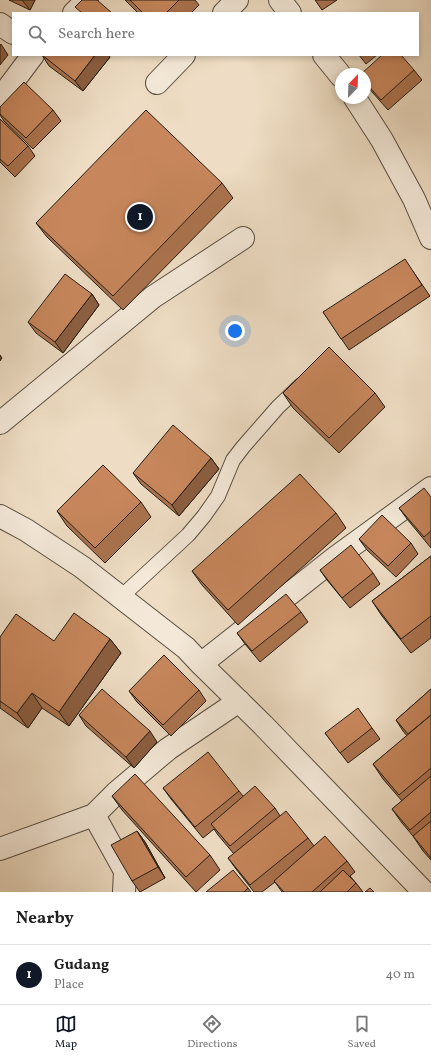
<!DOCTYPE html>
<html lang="en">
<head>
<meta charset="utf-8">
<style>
  body { margin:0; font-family:Vollkorn,serif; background:#f6f6f6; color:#222 }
  .compass { position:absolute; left:335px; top:68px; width:36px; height:36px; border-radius:50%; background:#fff; box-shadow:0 2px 6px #0003; rotate:23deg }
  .you { position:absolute; left:235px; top:331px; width:14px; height:14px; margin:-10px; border:3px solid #fff; border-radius:50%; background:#1a73e8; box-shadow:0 0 0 6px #1a73e833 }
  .badge { display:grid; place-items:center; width:26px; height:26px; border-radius:50%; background:#111827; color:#fff; font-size:13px; font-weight:700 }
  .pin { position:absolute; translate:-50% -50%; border:2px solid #fff; box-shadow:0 1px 4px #0006 }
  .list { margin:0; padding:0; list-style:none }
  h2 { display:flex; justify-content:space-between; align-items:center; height:52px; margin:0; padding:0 16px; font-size:17px }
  h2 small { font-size:13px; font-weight:400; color:#767676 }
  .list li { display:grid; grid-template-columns:26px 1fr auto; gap:12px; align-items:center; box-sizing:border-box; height:60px; padding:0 16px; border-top:1px solid #e0e0e0 }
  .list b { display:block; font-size:15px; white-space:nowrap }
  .list p { margin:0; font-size:13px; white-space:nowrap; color:#767676 }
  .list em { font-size:13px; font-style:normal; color:#767676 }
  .icon { flex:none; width:22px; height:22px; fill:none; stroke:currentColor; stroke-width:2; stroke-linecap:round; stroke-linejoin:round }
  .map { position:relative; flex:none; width:431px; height:892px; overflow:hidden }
  .search { position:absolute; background:#fff; box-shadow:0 2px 6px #0003; left:12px; right:12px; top:12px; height:44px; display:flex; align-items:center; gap:10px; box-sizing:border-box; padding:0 14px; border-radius:0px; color:#767676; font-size:15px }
  .sheet { height:112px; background:#fff }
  nav { display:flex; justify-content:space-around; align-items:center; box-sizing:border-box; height:56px; border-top:1px solid #e0e0e0; background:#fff; font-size:11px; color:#767676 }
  nav a { display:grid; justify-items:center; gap:2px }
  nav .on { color:#111827 }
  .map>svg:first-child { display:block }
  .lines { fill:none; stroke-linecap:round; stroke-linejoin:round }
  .service-casing { stroke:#564d40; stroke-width:16 }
  .minor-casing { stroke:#564d40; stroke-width:24 }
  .service { stroke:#f4e9d9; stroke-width:14 }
  .minor { stroke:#f4e9d9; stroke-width:22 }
  .wall { fill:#ab734f; stroke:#241d14 }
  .shaded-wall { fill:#8b5e40; stroke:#241d14 }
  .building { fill:#c7865c; stroke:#241d14 }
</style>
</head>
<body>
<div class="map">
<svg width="431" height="892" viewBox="0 0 431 892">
  <rect width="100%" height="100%" fill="#eeddc4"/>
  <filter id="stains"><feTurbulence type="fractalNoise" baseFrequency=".005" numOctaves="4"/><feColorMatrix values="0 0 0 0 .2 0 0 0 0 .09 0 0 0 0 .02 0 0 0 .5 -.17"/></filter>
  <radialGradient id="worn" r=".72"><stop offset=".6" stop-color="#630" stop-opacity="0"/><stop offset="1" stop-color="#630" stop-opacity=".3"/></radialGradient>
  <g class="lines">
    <defs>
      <path id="service" d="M121,597L188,535L204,516L218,496L233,460L243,447L278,407L301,385"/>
      <path id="minor" d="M280,0L290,13
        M74,13L87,0
        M224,13L237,0
        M0,24L13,33
        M324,55L341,76
        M157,83L184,55
        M355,98L382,140L414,199L431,238
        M0,99L33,55
        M0,423L153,297L243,238
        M0,516L26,530L82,567L186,648L201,664L263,725L424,892
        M201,664L335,558L431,488
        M94,815L125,871L124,892
        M0,849L94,815L116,793L168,749L239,701"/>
    </defs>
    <use href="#service" class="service-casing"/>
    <use href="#minor" class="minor-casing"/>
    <use href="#service" class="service"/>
    <use href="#minor" class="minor"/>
  </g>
  <path class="wall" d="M9,0H35L30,10Z
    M125,0H195L199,5L191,13H138Z
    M315,0H337L322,10Z
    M42,55L110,57L83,91L49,66Z
    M359,55H377L366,64Z
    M414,70L422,80L388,110L365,84V74Z
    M0,107L53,110L61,121L33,149L4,121L0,115Z
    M0,119L28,146L35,156L15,177L0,162Z
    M222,183L233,198L123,310L47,237L36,223Z
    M412,270L430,296L349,350L323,312Z
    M92,294L99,305L63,353L36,333L28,322Z
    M283,393H375L385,407L339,453L293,408Z
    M211,458L219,469L179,516L141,484L133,473Z
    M431,497V548L407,519L399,508Z
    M141,502L151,517L105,563L67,526L57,511Z
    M336,513L346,528L238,625L202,585L192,571Z
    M359,539L411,543L418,554L396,577L367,550Z
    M431,556V638L411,653L382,616L372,601Z
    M320,570L373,573L380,584L350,608L327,580Z
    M301,612L308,622L260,662L245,644L237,633Z
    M0,637L54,641L110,639L121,653L69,726L42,708L28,728L0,708Z
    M431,689V860L423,851L413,836L402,823L392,809L402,801L383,779L373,764L407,736L403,731L396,720Z
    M199,690L206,701L171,736L137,702L129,691Z
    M79,715L157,742L134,768L86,726Z
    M372,728L380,739L348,763L325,733Z
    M163,788L239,791L243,796L275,808L280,816L308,838L314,846L347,861L355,872L350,876L356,883L363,892H282L275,882L262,892H254L236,869L228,858L234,854L218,835L214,829L203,838L171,799Z
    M112,796L210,855L220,870L196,892L122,810Z
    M137,831L145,842L165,878L140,892L132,881Z
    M248,888L251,892H206Z"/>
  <path class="shaded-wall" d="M22,0H35L30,10Z
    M1,44L8,55L0,65V45Z
    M95,55H109L110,57L83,91L75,81Z
    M92,294L99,305L63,353L55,342Z
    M0,355L2,358L0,361Z
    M211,458L219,469L179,516L172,505Z
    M110,639L121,653L69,726L59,712Z
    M32,693L42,708L28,728L17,713Z
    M150,731L157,742L134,768L126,757Z
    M137,831L145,842L165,878L158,867Z"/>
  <path class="building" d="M82,0H97L112,13H82L75,7Z
    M130,0H179L166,13H143Z
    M42,55H95L75,81Z
    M382,55H401L414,70L381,100L365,82V74H361Z
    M24,82L53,110L26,138L0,114V107Z
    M146,110L222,183L113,296L36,223Z
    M0,119L28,146L8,166L0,159Z
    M405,259L422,285L341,339L323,312Z
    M65,274L92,294L55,342L28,322Z
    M329,347L375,393L329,438L283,393Z
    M173,425L211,458L172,505L133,473Z
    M103,465L141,502L95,548L57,511Z
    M300,474L336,513L228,610L192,571Z
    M424,488L431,497V531L424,537L399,508Z
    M382,515L411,543L388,566L359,539Z
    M351,545L373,573L342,598L320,570Z
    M431,556V616L401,639L372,601Z
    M286,594L301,612L252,651L237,633Z
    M74,613L110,639L59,712L32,693L17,713L0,701V637L16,614L54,641Z
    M164,655L199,690L163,725L129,691Z
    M102,689L150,731L126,757L79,715Z
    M431,689V715L408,734L396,720Z
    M358,708L372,728L340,753L325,733Z
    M431,715V768L399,795L373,764Z
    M208,752L239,791L195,827L163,788Z
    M135,774L210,855L186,877L112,796Z
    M431,776V812L410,830L392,809Z
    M255,786L275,808L230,846L211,824Z
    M286,811L308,838L250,885L228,858Z
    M431,821V858L413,836Z
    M137,831L158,867L132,881L111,845Z
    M325,836L347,861L312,892H284L274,881Z
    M233,870L248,888L244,892H206Z
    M343,870L356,883L347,892H320Z
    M370,888L374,892H365Z"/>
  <rect width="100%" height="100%" filter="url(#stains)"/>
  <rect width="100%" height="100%" fill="url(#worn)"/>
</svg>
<svg class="compass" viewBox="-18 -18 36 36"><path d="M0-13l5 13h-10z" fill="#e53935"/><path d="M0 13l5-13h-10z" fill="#767676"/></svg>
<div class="you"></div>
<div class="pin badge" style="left:140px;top:217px">1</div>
<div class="search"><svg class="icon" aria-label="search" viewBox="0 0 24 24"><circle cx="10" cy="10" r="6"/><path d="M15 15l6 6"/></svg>Search here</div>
</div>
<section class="sheet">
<h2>Nearby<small></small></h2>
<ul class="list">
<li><span class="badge">1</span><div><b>Gudang</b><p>Place</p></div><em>40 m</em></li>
</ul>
</section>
<nav>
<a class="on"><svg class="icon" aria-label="map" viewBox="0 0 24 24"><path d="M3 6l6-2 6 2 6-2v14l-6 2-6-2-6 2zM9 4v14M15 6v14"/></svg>Map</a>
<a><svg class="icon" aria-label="directions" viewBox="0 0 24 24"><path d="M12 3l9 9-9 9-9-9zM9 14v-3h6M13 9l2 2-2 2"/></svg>Directions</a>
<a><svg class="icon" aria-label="saved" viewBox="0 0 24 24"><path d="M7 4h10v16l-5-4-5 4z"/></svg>Saved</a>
</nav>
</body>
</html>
